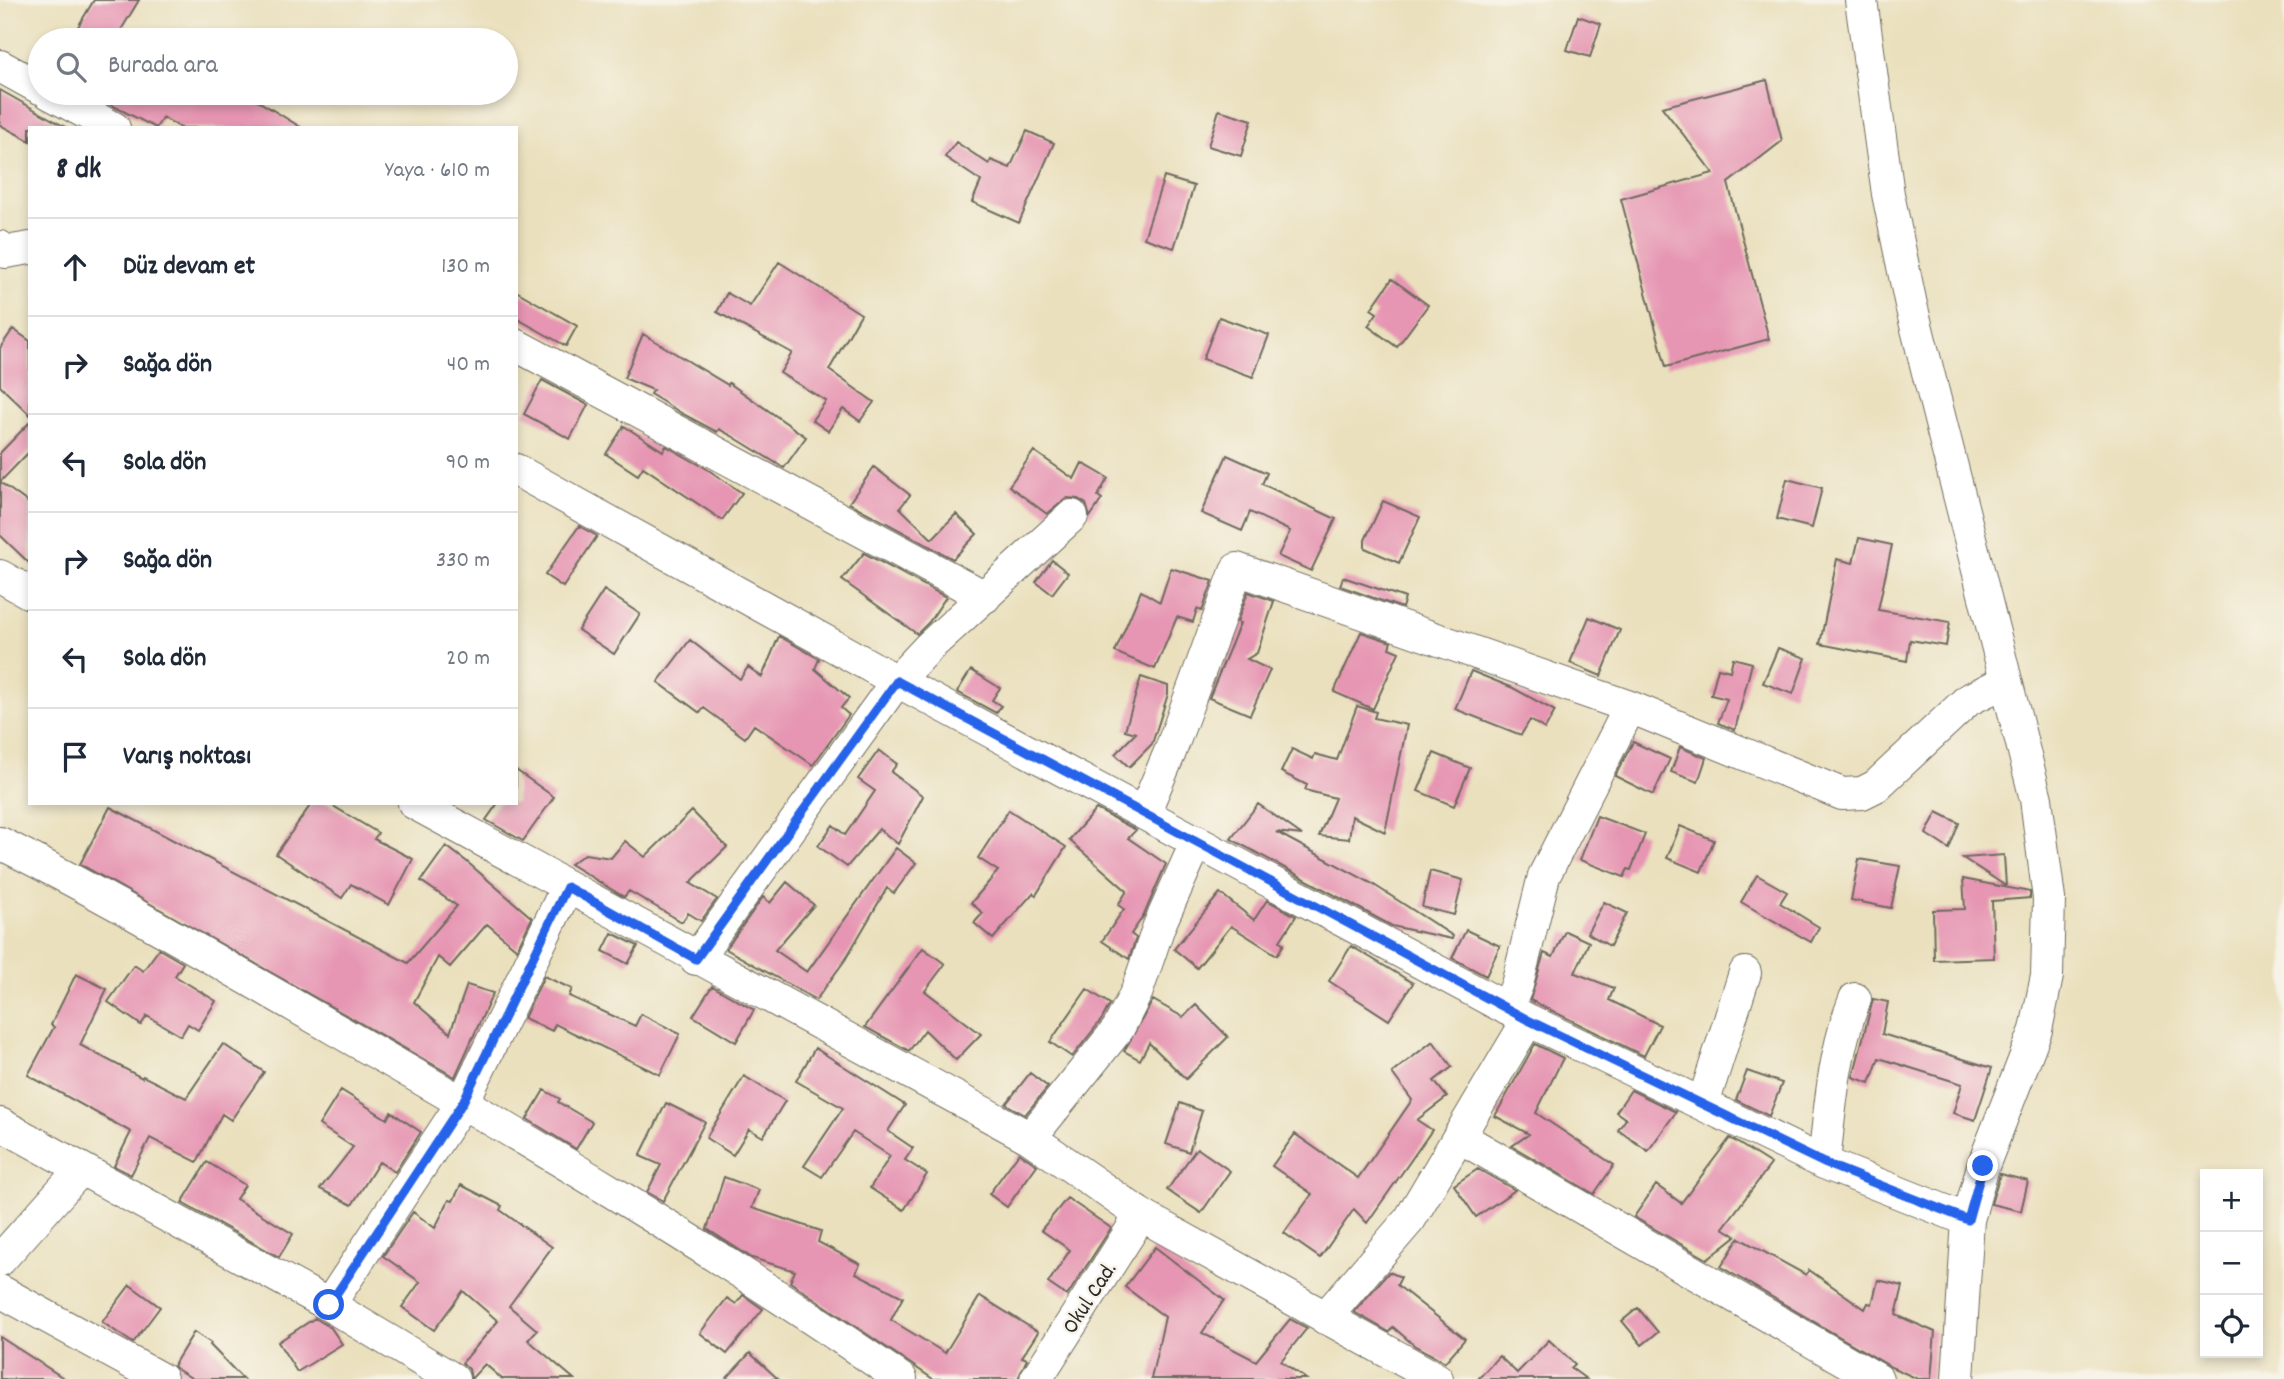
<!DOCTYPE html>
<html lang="tr">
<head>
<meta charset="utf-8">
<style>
  body { margin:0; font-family:Dekko,sans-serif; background:#f2f2f3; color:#1f2937 }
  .controls { position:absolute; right:21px; bottom:21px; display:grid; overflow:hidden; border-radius:0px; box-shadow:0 4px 10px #0003 }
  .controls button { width:63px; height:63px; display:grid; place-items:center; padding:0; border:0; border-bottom:2px solid #e0e1e3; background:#fff; color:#1f2937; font:35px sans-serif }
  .stop { position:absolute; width:21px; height:21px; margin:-16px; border:5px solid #2563eb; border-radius:50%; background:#fff }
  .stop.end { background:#2563eb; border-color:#fff; box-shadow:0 2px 7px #0008 }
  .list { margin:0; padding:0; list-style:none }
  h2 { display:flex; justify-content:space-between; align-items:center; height:91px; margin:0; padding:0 28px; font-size:30px }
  h2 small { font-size:23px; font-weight:400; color:#747a83 }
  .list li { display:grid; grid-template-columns:46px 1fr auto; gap:21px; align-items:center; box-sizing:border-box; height:98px; padding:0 28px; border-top:2px solid #e0e1e3 }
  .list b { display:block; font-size:26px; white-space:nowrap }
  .list em { font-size:23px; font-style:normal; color:#747a83 }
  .icon { flex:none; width:38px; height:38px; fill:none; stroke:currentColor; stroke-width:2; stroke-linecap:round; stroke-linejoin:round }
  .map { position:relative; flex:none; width:2284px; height:1379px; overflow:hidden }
  .search { position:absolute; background:#fff; box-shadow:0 4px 10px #0003; left:28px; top:28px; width:490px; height:77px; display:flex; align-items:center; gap:18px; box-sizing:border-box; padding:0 24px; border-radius:38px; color:#747a83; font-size:26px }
  .panel { position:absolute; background:#fff; box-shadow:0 4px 10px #0003; left:28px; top:126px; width:490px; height:679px; border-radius:0px }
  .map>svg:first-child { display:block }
  .building { fill:#e695b2 }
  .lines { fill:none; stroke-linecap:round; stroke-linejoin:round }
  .minor-casing { stroke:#6e6a5e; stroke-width:34 }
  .minor { stroke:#fff; stroke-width:32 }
  .route { stroke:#2563eb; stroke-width:9 }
  .labels { text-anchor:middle; stroke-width:5; stroke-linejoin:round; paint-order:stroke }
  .street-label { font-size:23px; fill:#2b2b2b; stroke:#f7f3e8 }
</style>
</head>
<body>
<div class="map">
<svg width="2284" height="1379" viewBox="0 0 2284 1379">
  <rect width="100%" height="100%" fill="#f7f3e8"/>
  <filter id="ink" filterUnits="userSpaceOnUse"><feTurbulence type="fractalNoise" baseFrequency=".0143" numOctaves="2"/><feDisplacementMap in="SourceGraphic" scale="14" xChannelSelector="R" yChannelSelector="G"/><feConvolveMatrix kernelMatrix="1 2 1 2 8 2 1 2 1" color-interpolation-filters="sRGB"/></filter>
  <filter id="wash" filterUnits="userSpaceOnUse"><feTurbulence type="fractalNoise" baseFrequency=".00686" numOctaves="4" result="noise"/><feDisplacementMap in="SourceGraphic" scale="28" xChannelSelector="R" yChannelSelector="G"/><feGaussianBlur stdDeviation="1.57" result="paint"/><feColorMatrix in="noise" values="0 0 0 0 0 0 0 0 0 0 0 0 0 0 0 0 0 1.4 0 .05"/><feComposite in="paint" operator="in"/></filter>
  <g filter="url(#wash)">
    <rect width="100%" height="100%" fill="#eae0bd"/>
    <g id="blocks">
      <path class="building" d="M94,0H139L115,40H70Z
        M1578,16L1601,24L1590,57L1567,50Z
        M1767,80L1782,141L1728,183L1769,339L1666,367L1621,199L1713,173L1662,107Z
        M0,90L67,128H30V141L0,125Z
        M88,93H245L302,128H181L163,117L156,128Z
        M1219,110L1252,120L1241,156L1208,146Z
        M1027,131L1054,143L1019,223L972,202L981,181L945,157L956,142L989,164L991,160L1010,168Z
        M1164,177L1194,186L1174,248L1144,238Z
        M779,262L861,314L829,370L874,402L860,421L843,409L828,431L812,420L826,401L780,373L792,353L717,312L727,293L750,306Z
        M1392,279L1428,305L1397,347L1368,326L1377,313L1371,309Z
        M516,291L577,326L566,346L516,318Z
        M1219,317L1269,335L1253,377L1203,359Z
        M13,329L30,341V415L0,386V348Z
        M643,334L728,385L729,383L806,437L784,468L732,436L719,429L717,432L683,414L650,394L653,390L624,378Z
        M542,380L588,405L570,439L524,414Z
        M30,422V451L0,482V453Z
        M624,426L663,451L666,446L707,469L742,493L722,520L643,467L638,475L606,454Z
        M1034,451L1074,479L1082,463L1108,478L1098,496L1102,499L1090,517L1086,504L1078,499L1067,498L1047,514L1009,486Z
        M1227,455L1267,473L1262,484L1336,519L1311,571L1278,556L1290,531L1250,512L1242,531L1201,513Z
        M874,467L910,495L900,508L932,539L956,514L977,534L953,559L849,503Z
        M1787,479L1822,488L1812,528L1777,519Z
        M0,482L30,504V564L0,535Z
        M1383,501L1420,517L1399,563L1365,548V540Z
        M579,526L597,536L563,587L545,575Z
        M1859,538L1892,545L1878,610L1950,622L1946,646L1910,640L1907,661L1820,644L1837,559L1853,563Z
        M864,553L946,597L929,622L917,634L842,580Z
        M1052,560L1068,573L1052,594L1036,582Z
        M1171,568L1213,581L1202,611L1197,609L1193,622L1177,617L1155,669L1115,652L1141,591L1160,602Z
        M1343,577L1405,598L1402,608L1340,586Z
        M604,590L640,614L614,654L578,630Z
        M1248,592L1274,601L1257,653L1247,659L1270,670L1250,715L1209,698L1240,623L1237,622Z
        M1589,617L1620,630L1601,676L1570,663Z
        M1361,632L1391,642L1389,648L1399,652L1373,709L1334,692Z
        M779,636L819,659L815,669L849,698L841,708L849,715L813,765L754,725L745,738L704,708L700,713L658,682L690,640L740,679L748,667L762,677Z
        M1778,648L1806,658L1793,694L1763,683Z
        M1733,658L1752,663L1735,730L1718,723L1727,699L1711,695L1718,668L1730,671Z
        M971,670L1000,688L992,700L1001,706L996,713L957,692Z
        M1471,671L1513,688L1555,711L1545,729L1530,720L1521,735L1455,709Z
        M1141,677L1168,686V694L1152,744L1129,767L1115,754L1136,733L1125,730Z
        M1357,706L1376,712L1374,718L1407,725L1385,832L1352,816L1349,839L1319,836L1335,798L1305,790L1307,785L1281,772L1292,749L1313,759L1315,754L1337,760Z
        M1633,742L1670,759L1653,795L1615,776Z
        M1680,747L1706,758L1698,782L1671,772Z
        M879,750L897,764L891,772L923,796L898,844L879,829L847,867L818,846L833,825L845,835L875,791L858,779Z
        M1434,753L1470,768L1454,806L1418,791Z
        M516,770L554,797L523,841L486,820L498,803H516Z
        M312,803H328L378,833L374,839L413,859L389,905L351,884L342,898L276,854Z
        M1258,804L1302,835L1276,832L1371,883L1453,936L1452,939L1392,926L1231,839Z
        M110,807L408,963L457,906L421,881L446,846L466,861L532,918L517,949L487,924L450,967L438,957L414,1002L450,1033L467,985L493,993L455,1077L80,864Z
        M1096,809L1136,830L1128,838L1166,864L1144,915L1131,934L1136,938L1129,959L1102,941L1124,909L1118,905L1127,891L1069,840Z
        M1009,810L1066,847L1036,895L1033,893L993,939L974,923L983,913L971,903L998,871L978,858Z
        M692,811L727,847L690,883L717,899L701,921L688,913L682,922L629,891L624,897L570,864L585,854L611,858L625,841L645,857Z
        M1937,812L1959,823L1949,849L1926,834Z
        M1597,816L1645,834L1631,870L1628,869L1624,877L1580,860Z
        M1680,826L1714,840L1701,872L1667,858Z
        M896,848L916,863L894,893L887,888L845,960L816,1000L726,949L763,897L770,903L787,882L814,905L775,950L807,972Z
        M2004,855L2006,886L1963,858Z
        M1859,859L1900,866L1891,908L1851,900Z
        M1430,871L1463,880L1454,915L1422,907Z
        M1757,875L1787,892L1780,903L1819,927L1811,942L1741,902Z
        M1963,879L2030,892V898L1992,901L1994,958L1934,960L1933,910L1965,909Z
        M1220,893L1254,920L1267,900L1296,916L1280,941L1284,944L1277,955L1231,926L1197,968L1174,949Z
        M1604,902L1627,913L1610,946L1587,933Z
        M1466,930L1500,946L1486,976L1452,958Z
        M1565,931L1589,942L1575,973L1614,988L1609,1000L1660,1025L1644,1056L1530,1000L1544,953L1553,957Z
        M612,933L638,946L628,964L603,951Z
        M1351,946L1413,983L1389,1020L1329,981Z
        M923,948L945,964L925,991L981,1034L956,1060L925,1030L909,1051L865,1027Z
        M159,949L183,963L175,976L216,1001L198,1030L188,1024L181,1036L147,1016L141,1025L108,1002L134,965L143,971Z
        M76,974L107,989L80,1045L142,1078L143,1076L186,1098L223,1044L264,1072L231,1120L222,1114L197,1162L150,1138L131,1175L114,1166L131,1132L28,1075L54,1027L51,1025Z
        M544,976L572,989L569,996L635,1026L641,1014L680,1034L660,1075L555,1024L552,1031L524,1018Z
        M712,986L754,1010L736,1042L693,1016Z
        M1087,989L1110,1004L1102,1019L1072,1057L1050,1042Z
        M1873,999L1888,1002L1882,1034L1992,1068L1975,1120L1953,1113L1962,1084L1879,1058L1870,1083L1853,1077Z
        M1153,1000L1183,1017L1196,1005L1228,1037L1186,1079L1149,1043L1140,1060L1124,1051Z
        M1433,1041L1452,1067L1434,1081L1447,1097L1417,1120L1432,1130L1367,1223L1354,1209L1320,1258L1284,1233L1312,1194L1272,1166L1295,1134L1358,1178L1412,1100L1392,1073Z
        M1535,1044L1563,1058L1536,1113L1614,1165L1594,1194L1512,1146L1529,1134L1495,1116Z
        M815,1048L905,1105L888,1131L913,1148L905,1160L927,1174L904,1210L870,1188L890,1156L853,1132L822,1177L804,1166L843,1108L796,1081Z
        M1747,1071L1782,1083L1769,1116L1736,1100Z
        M1030,1073L1048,1087L1025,1115L1006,1104Z
        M744,1076L785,1101L763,1137L749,1129L733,1155L706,1138Z
        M341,1090L387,1119L391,1112L421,1132L395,1172L379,1162L352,1205L320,1189L353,1147L319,1125Z
        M544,1090L560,1099L558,1102L592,1122L576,1149L527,1119Z
        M1631,1090L1676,1112L1648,1151L1618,1130L1626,1119L1616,1112Z
        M666,1103L705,1122L663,1201L647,1192L661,1165L640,1156Z
        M1180,1103L1202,1111L1189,1152L1166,1144Z
        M1730,1138L1771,1164L1723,1228L1736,1236L1707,1259L1634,1217L1656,1185L1681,1203Z
        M1197,1148L1230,1171L1201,1213L1167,1190Z
        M1019,1153L1037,1165L1007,1207L989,1194Z
        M207,1162L245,1185L236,1199L293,1234L279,1257L182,1203Z
        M1478,1169L1515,1190L1476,1217L1454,1185Z
        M2000,1174L2028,1181L2021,1211L1991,1204Z
        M724,1177L759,1190L752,1208L821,1231L818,1242L860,1264L856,1273L903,1297L891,1320L945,1353L980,1296L1038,1332L1022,1357L1027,1359L1018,1379H933L790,1282L795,1271L752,1258L707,1229Z
        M461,1185L502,1206L500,1210L552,1247L509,1306L537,1330L528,1340L574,1379H502L485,1364L471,1379L469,1369L462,1363L498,1321L463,1291L434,1330L402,1307L420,1282L383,1256L413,1212L435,1228L449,1200L453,1201Z
        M1067,1198L1111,1228L1067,1296L1048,1283L1070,1250L1041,1230Z
        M1739,1238L1806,1275L1809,1270L1865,1309L1868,1303L1872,1304L1878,1280L1903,1286L1896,1315L1935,1332L1931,1379H1918L1891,1367L1721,1267Z
        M1155,1247L1224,1300L1202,1333L1256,1361L1290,1319L1307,1328L1281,1361L1306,1379H1151L1165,1317L1125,1287Z
        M1389,1272L1401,1277L1397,1285L1465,1339L1445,1362L1415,1346L1393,1327L1389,1332L1354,1312Z
        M130,1285L160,1307L133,1343L102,1322Z
        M743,1295L763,1309L727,1354L700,1333L727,1298L736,1304Z
        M1638,1308L1658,1332L1642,1345L1622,1321Z
        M315,1318L331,1328L342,1344L297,1372L278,1342Z
        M194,1332L211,1343L210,1345L243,1379H193L175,1368L173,1366Z
        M0,1337L65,1379H0Z
        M1549,1340L1575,1364L1571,1368L1586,1379H1478L1499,1356L1517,1373Z
        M750,1353L778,1379H726Z"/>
    </g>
  </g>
  <g filter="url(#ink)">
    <use href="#blocks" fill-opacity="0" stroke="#6e6a5e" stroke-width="2"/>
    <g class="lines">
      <defs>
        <path id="minor" d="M1861,0L1888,194L1911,305L2036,799L2049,899L2047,976L2036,1030L1983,1166L1968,1220L1958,1379
          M0,66L40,88
          M49,93L114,128
          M0,247L6,252L30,248
          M516,345L985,597
          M516,470L897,681L1528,1020L1824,1163L1968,1220
          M0,576L30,593
          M414,803L1030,1138L1141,1215L1437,1379
          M1144,813L1170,752L1237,569L1630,707L1842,794L1862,793L1876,786L1968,700L2006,681
          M0,843C114,900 223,965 333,1028C526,1138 718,1252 901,1379
          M696,959L897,681L929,647L1072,516
          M1507,1009L1517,985L1544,876L1630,707
          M1703,1104L1745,973
          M0,1124L329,1305L453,1379
          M1460,1137L1877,1379
          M1030,1138L1118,1029L1137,991L1159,926L1197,841
          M1824,1163C1830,1107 1834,1051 1855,999
          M0,1260L81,1169
          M0,1291L161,1379
          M329,1305L463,1102L567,887
          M1325,1318L1410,1219L1528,1020
          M1036,1379L1141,1215"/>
      </defs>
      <use href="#minor" class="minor-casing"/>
      <use href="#minor" class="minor"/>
    </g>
  </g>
  <g class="lines" filter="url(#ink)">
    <path class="route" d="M329,1305L463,1102L567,887L696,959L897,681L1528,1020L1824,1163L1968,1220L1983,1166"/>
  </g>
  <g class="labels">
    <g class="street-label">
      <text transform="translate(1088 1297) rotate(-57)" y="8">Okul Cad.</text>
    </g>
  </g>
</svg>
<div class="controls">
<button>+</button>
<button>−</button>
<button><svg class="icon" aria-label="locate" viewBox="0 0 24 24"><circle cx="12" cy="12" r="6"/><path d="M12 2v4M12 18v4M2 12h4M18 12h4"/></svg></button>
</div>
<div class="stop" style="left:329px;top:1305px"></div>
<div class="stop end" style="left:1983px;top:1166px"></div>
<div class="search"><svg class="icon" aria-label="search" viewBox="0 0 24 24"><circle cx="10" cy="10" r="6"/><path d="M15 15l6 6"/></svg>Burada ara</div>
<section class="panel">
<h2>8 dk<small>Yaya · 610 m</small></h2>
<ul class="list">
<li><svg class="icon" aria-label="ahead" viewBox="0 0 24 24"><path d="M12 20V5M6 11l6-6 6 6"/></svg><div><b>Düz devam et</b></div><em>130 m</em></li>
<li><svg class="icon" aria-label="right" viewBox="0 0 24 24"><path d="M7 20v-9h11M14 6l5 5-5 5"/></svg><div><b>Sağa dön</b></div><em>40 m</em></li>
<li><svg class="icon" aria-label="left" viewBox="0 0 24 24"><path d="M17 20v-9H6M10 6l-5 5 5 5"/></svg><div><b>Sola dön</b></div><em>90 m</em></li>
<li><svg class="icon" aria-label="right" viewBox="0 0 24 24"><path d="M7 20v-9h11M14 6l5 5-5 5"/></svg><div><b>Sağa dön</b></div><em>330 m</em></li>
<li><svg class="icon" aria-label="left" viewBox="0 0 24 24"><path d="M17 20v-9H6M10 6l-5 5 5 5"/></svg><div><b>Sola dön</b></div><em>20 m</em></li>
<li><svg class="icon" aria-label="arrive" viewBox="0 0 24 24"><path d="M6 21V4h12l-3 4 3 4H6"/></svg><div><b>Varış noktası</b></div></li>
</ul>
</section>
</div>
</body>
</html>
